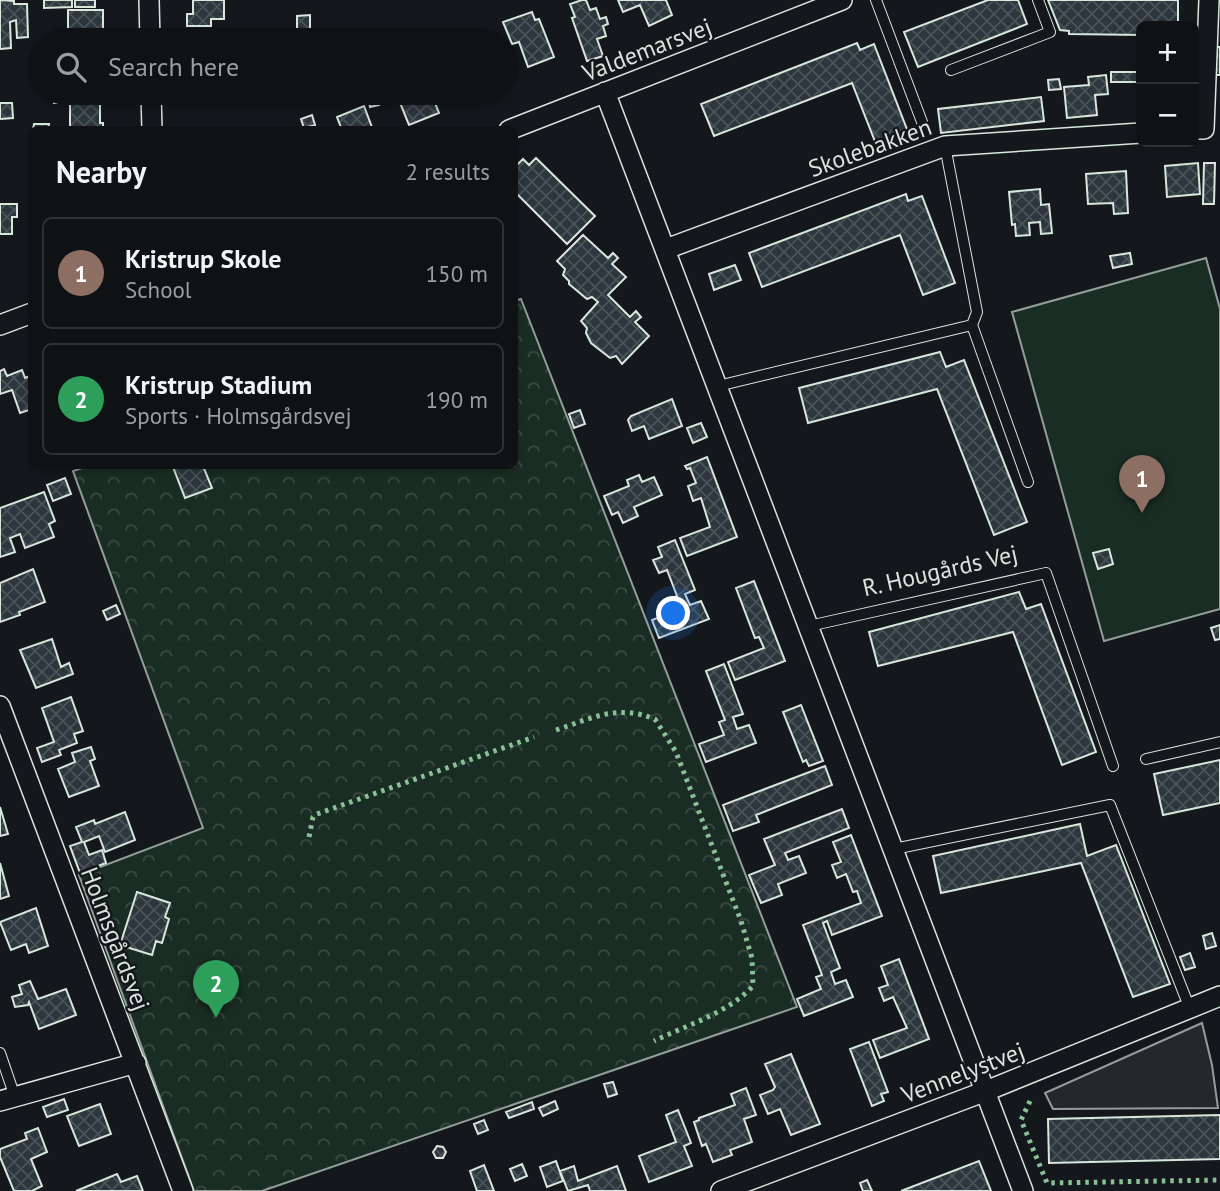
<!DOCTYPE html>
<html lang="en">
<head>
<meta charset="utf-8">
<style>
  body { margin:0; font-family:"PT Sans",sans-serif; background:#1d2022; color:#f1f3f6 }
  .controls { position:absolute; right:21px; top:21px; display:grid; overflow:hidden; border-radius:10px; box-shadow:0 4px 10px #0003 }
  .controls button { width:63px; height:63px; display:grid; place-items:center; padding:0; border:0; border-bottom:2px solid #2f3234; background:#0f1215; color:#f1f3f6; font:35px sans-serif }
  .you { position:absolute; left:674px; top:614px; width:24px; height:24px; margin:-18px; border:5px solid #fff; border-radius:50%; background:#1a73e8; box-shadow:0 0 0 10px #1a73e833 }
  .badge { display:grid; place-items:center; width:46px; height:46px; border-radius:50%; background:#2563eb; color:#fff; font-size:23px; font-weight:700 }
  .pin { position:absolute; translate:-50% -58px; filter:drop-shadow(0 2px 4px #0008) }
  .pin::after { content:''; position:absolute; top:37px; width:24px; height:21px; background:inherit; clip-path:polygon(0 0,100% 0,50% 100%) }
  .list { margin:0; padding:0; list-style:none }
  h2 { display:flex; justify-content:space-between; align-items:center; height:91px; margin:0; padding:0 28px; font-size:30px }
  h2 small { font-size:23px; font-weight:400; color:#9b9ea0 }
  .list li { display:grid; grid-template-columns:46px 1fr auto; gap:21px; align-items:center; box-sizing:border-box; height:112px; margin:0 14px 14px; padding:0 14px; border:2px solid #2f3234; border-radius:10px }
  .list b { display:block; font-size:26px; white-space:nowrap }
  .list p { margin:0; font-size:23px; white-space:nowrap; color:#9b9ea0 }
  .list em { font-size:23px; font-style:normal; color:#9b9ea0 }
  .icon { flex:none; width:38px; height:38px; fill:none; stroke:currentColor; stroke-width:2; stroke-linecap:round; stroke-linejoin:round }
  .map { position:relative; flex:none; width:1220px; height:1191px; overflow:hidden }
  .search { position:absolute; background:#0f1215; box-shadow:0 4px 10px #0003; left:28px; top:28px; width:490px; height:77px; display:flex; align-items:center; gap:18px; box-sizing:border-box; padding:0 24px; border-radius:38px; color:#9b9ea0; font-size:26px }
  .panel { position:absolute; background:#0f1215; box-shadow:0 4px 10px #0003; left:28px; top:126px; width:490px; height:343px; border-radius:10px }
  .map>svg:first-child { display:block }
  .green { fill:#1a2d24; stroke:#939e99; stroke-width:2 }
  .forest { fill:url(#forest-crowns); stroke:#939e99; stroke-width:2 }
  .parking { fill:#24282b; stroke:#939e99; stroke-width:2 }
  .building { fill:url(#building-cross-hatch); stroke:#d8e6dc; stroke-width:2 }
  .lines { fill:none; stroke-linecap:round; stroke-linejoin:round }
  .service-casing { stroke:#d8e6dc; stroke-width:12 }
  .minor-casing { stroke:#d8e6dc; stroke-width:22 }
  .service { stroke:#14181c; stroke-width:10 }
  .minor { stroke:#14181c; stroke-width:19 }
  .hedge { stroke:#8ac095; stroke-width:5; stroke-dasharray:3.5 5; stroke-linecap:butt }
  .labels { text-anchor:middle; stroke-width:5; stroke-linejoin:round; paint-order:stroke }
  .street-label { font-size:24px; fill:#d8e6dc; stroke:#14181c }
</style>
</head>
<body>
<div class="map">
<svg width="1220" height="1191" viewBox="0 0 1220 1191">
  <defs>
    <pattern id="forest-crowns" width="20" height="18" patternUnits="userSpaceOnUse" patternTransform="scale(1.75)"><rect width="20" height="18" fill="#1a2d24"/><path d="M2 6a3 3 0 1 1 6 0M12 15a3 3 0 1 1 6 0" fill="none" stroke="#3b4b43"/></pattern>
    <pattern id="building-cross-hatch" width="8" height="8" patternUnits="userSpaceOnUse" patternTransform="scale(1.75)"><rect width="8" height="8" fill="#2c363c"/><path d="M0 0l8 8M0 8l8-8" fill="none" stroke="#4a5358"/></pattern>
  </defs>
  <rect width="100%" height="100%" fill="#14181c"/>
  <path class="green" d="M1206,258L1220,309V609L1104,641L1012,312Z"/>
  <path class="forest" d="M521,299L797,1007L262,1191H194L79,875L203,828L73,471L88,466H514V301Z"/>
  <path class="parking" d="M1202,1023L1212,1065L1218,1108L1053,1109L1045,1093Z"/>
  <path class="building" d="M0,0L14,1V4H27L28,37L17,38L16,20L10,22L11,48L0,49Z
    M44,0H72V7L44,8Z
    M75,0H95V7H75Z
    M193,0H224V19H211V26H187V14H193Z
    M582,0H586L590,10L596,8L600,19L606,17L608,24L603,26L606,36L597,39L603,56L587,61L572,18L575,17L570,4Z
    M618,0H666L672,15L649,26L640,5L623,12Z
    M988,0H1018L1027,24L918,67L904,32Z
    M1048,0H1178V22H1170V26H1141V35L1069,34V31L1060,30Z
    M68,10H103V40H68Z
    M532,12L535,20L539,19L554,57L528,67L519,42L512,44L503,22Z
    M310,15V30H297V16Z
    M245,34V40H223V35Z
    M857,43L860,50L874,44L908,132L876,144L852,83L714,136L701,104Z
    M1217,47H1220V75H1215Z
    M1111,72H1138V82H1111Z
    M1106,75L1108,94L1095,95L1097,115L1067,118L1064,87L1089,85L1088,77Z
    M1059,79L1061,89L1049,90L1048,80Z
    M367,93H377L379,105L370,107Z
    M396,93H431L439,113L409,125Z
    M1041,97L1044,121L941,133L938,109Z
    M54,98H100V123H103V130H70V103H54Z
    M0,103H12L13,118L0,119Z
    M364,106L373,130H342L337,117Z
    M312,115L315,125L304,128L301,119Z
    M34,124H49L48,130H33Z
    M536,158L595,216L567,244L514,191V168L523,159L529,165Z
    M1198,163L1200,194L1167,197L1165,166Z
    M1204,163H1215L1214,204H1203Z
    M1126,171L1128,213L1114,214L1113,203L1088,204L1086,174Z
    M1040,189L1041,205L1049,204L1052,233L1041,234L1040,222L1029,223L1030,235L1016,236L1015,224L1012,225L1009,192Z
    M906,194L908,201L922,196L955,283L923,295L900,235L762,287L749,253Z
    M0,204H17V217H12V234H0Z
    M583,235L608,258L613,253L618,258L612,264L626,277L608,295L630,317L636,311L641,317L635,322L649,336L622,364L616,356L610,358L591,343L586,333L587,328L581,321L598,302L592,297L587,299L569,284V281L563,275L565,269L557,261Z
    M1130,253L1132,264L1113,268L1110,256Z
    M735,265L741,280L714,290L709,274Z
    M940,352L946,367L964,360L1027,522L994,535L937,389L808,423L799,388Z
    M4,369L7,376L22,370L25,378L32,375V409L20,413L12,390L0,394V371Z
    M672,399L682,426L649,439L644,426L632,431L628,420L631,416Z
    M580,410L585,424L574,428L569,414Z
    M701,423L707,437L693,443L687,428Z
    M707,457L737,537L687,556L680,538L710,527L701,498L693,501L688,486L696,483L690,468L687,469L685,466Z
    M177,466H203L212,488L185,498L173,467Z
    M639,475L642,482L654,477L662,495L634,507L638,516L623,523L618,512L612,515L604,496L629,486L627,480Z
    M65,478L71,494L53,501L47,485Z
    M44,492L55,521L49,524L54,537L25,548L20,534L10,538L15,552L0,557V508Z
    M675,540L695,590L685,594L690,605L701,601L709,619L659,638L652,620L676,611L671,599L677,596L667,570L659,573L653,560L662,557L658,547Z
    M1109,549L1113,564L1098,569L1093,553Z
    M33,569L45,602L19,612L20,615L0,622V583Z
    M754,581L785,661L735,680L728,662L764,648L759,637L755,638L736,588Z
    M1019,592L1026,609L1041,604L1096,752L1062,765L1013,632L878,666L869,632Z
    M116,605L120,614L107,620L103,611Z
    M1220,625V639L1215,640L1211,628Z
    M52,639L61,667L69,663L73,674L36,688L20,650Z
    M724,664L743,714L733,717L737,729L749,725L756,743L706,762L699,744L724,735L719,722L725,720L706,671Z
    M71,697L83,731L74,734L77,743L59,750L61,755L42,762L37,748L54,742L42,708Z
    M801,705L823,761L809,766L806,760L803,762L783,712Z
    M91,747L95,759L90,761L99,786L69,797L58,769L75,762L72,753Z
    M1220,760V803L1163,815L1154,774Z
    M825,766L832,785L756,815L759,822L733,831L723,805Z
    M0,807L8,834L0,836Z
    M842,809L849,828L785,853L788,860L799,856L806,873L778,884L782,895L761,903L749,875L775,865L764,839Z
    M125,812L135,840L105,852L99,836L84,842L89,855L102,850L106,863L80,873L70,846L82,842L76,827L94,820L95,824Z
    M1080,824L1087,856L1116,845L1170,984L1133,997L1081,863L941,893L933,856Z
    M851,835L882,916L832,935L827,921L823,923L840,968L831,972L835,984L846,980L853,997L804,1016L797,999L821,989L816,977L822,975L803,925L861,903L857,891L853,892L846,874L837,878L832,865L841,862L833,842Z
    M0,863L9,896L0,899Z
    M137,892L170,903L165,917L169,919L162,943L156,941L152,955L120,945Z
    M36,908L48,946L29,953L26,944L11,950L0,922Z
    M1212,933L1216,946L1206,949L1203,936Z
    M1190,953L1195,967L1185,970L1180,957Z
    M899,959L929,1039L880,1058L873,1040L907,1028L893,997L884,1001L879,988L888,985L881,966Z
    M30,981L38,999L66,989L76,1015L39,1029L29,1002L28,1005L15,1007L12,997L22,994L19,985Z
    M869,1042L888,1092L881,1094L884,1101L872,1106L850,1049Z
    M791,1054L820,1124L791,1135L780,1109L768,1114L760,1095L773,1090L775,1087L765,1064Z
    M613,1082L617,1094L608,1097L604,1084Z
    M746,1088L756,1115L744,1119L752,1142L730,1150L732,1155L713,1162L706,1144L702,1146L694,1122L699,1120V1118L735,1105L731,1094Z
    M64,1099L68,1110L47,1117L43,1107Z
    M555,1101L558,1109L543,1116L539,1108Z
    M532,1102L534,1109L509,1118L506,1112Z
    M100,1104L111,1134L79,1146L67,1116Z
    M678,1110L691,1143L684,1146L692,1166L649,1182L639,1156L676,1142L666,1115Z
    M1220,1115V1159L1049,1163L1048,1119Z
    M484,1120L488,1130L478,1134L474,1124Z
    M38,1128L47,1152L31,1159L42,1186L32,1191H14L0,1157V1149L27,1139L25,1133Z
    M437,1146L443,1147L446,1152L443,1158H436L433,1152Z
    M556,1161L563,1181L547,1187L540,1167Z
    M979,1161L991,1191H901Z
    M522,1164L527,1176L515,1181L510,1169Z
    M484,1165L494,1191H477L470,1171Z
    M574,1166L578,1181L617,1166L626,1191H590L588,1185L568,1191L560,1171Z
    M117,1174L121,1182L137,1176L143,1191H76Z
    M867,1180L872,1191H863L860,1183Z"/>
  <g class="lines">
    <defs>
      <path id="service" d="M876,0L922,122
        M951,70L1050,32L1038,0
        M945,146L977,312L972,325
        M718,386L972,325L1028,482
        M809,626L1046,573L1113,766
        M1146,759L1220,742
        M894,849L1110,805L1190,1009
        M0,1053L15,1097"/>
      <path id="minor" d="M149,0L150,40
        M605,92L1023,1191
        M151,93L152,130
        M1194,129H1204L1209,0
        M509,130L842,0
        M666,249L945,146L1141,133
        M0,325L32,313
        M0,706L183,1191
        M0,1101L136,1063
        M721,1191L986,1091L1220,996"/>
    </defs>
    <use href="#service" class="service-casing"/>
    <use href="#minor" class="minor-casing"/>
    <use href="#service" class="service"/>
    <use href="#minor" class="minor"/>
    <path class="hedge" d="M556,730C593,718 616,704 655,719L676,752L741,921L752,958L753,986C728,1013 687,1025 654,1041
      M309,837L313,817L317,814L534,737
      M1030,1101L1021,1120L1047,1183L1220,1180"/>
  </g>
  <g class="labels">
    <g class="street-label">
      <text transform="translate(647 50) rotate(-21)" y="8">Valdemarsvej</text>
      <text transform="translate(870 148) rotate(-20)" y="8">Skolebakken</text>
      <text transform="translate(940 571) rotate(-13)" y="8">R. Hougårds Vej</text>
      <text transform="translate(115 939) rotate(69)" y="8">Holmsgårdsvej</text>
      <text transform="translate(963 1073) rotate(-21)" y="8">Vennelystvej</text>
    </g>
  </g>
</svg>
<div class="controls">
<button>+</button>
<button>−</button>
</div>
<div class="you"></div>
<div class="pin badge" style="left:1142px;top:513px;background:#8d6e63">1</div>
<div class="pin badge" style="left:216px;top:1018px;background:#2e9e5b">2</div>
<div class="search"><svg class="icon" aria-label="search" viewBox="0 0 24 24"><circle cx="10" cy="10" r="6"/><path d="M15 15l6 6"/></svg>Search here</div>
<section class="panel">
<h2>Nearby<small>2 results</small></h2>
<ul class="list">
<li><span class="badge" style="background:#8d6e63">1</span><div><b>Kristrup Skole</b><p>School</p></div><em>150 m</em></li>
<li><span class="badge" style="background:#2e9e5b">2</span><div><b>Kristrup Stadium</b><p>Sports · Holmsgårdsvej</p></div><em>190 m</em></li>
</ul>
</section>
</div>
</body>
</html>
